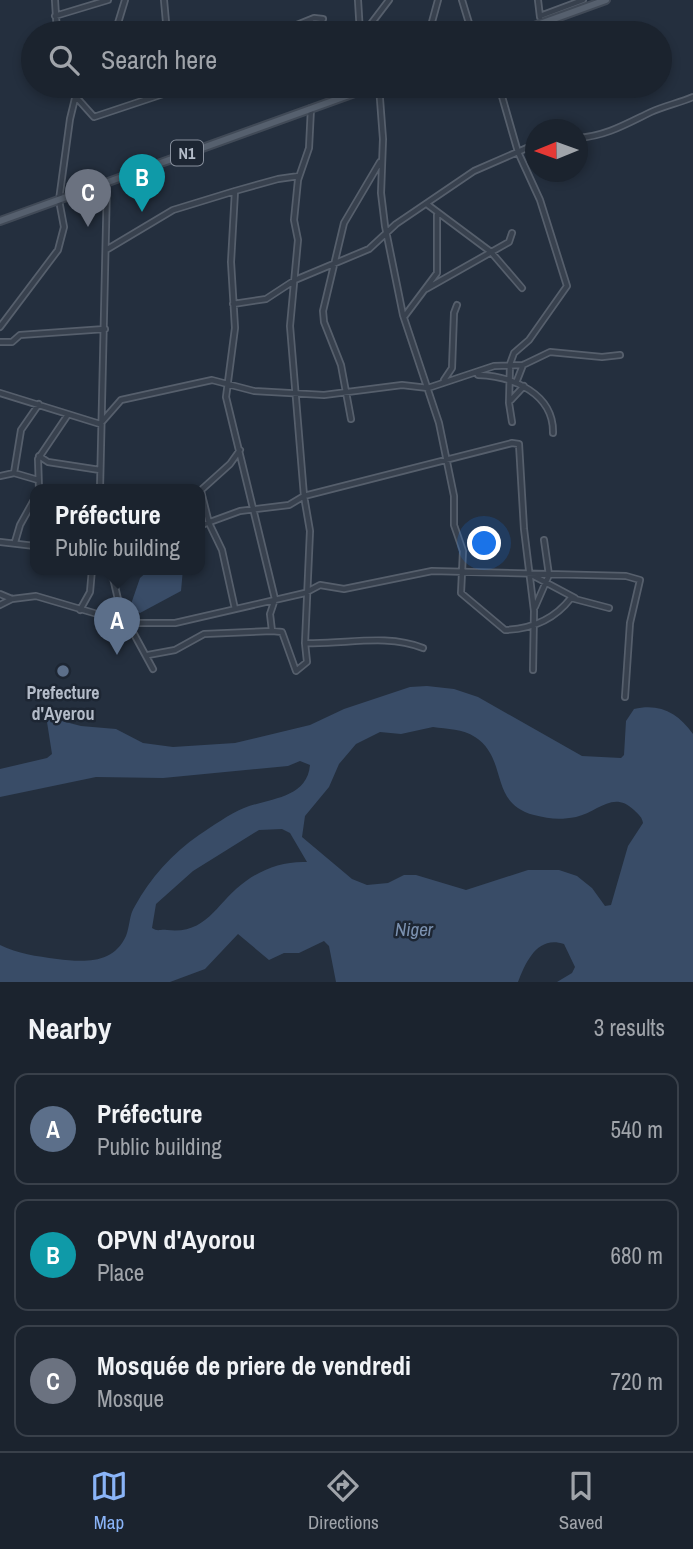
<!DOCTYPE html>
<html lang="en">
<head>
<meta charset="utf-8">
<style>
  body { margin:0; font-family:"Archivo Narrow",sans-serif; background:#282f3a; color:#f1f3f6 }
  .compass { position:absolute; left:525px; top:119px; width:63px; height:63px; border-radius:50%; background:#1b232e; box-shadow:0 4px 10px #0003; rotate:269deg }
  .you { position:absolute; left:485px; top:544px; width:24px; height:24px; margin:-18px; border:5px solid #fff; border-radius:50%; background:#1a73e8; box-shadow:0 0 0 10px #1a73e833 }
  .badge { display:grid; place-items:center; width:46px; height:46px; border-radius:50%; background:#8ab4f8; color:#fff; font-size:23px; font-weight:700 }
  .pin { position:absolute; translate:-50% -58px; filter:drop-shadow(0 2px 4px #0008) }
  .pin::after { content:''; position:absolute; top:37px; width:24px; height:21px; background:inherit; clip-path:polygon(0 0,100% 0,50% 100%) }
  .popup { position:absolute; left:30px; top:484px; width:175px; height:91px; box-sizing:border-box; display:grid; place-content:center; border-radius:14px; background:#1b232e; filter:drop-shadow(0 2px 5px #0005); font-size:23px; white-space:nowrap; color:#a0a4aa }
  .popup b { font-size:26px; color:#f1f3f6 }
  .popup::after { content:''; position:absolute; left:50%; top:100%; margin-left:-14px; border:14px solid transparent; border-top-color:#1b232e }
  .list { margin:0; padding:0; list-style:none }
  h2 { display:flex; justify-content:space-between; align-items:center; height:91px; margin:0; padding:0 28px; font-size:30px }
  h2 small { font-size:23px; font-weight:400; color:#a0a4aa }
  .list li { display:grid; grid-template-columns:46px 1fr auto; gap:21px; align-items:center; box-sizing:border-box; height:112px; margin:0 14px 14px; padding:0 14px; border:2px solid #39404a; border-radius:14px }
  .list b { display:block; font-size:26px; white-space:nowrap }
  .list p { margin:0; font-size:23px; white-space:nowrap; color:#a0a4aa }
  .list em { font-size:23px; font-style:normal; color:#a0a4aa }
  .icon { flex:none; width:38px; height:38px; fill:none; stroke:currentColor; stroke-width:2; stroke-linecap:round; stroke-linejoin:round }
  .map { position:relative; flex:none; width:693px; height:982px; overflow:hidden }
  .search { position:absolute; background:#1b232e; box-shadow:0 4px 10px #0003; left:21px; right:21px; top:21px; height:77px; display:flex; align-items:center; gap:18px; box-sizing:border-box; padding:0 24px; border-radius:38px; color:#a0a4aa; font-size:26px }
  .sheet { height:469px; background:#1b232e }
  nav { display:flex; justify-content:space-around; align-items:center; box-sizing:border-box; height:98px; border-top:2px solid #39404a; background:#1b232e; font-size:19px; color:#a0a4aa }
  nav a { display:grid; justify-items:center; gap:4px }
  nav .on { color:#8ab4f8 }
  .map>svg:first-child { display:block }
  .water { fill:#394c67; fill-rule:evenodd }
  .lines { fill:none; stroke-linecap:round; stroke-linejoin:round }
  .minor-casing { stroke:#565f6c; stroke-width:8 }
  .major-casing { stroke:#414a57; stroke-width:10 }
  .minor { stroke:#38414e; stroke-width:4.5 }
  .major { stroke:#56606e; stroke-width:6 }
  .service-dot { fill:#5c6f8a; stroke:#1d2633; stroke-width:2.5 }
  .labels { text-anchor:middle; stroke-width:5; stroke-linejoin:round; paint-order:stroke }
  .shield { fill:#1d2633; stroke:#878f9c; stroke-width:2 }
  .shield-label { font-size:16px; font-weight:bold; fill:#b4bcc9 }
  .poi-label { font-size:18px; font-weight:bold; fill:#b4bcc9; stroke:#1d2633 }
  .water-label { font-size:19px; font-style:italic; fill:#7c92b1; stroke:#1d2633 }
</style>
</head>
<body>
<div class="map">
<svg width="693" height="982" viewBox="0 0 693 982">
  <rect width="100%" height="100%" fill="#242f3e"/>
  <path class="water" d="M150,569H183L181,591L140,613L130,607L140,578Z
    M427,686L454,689L478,697L582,756L621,758L624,755L626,721L634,709C660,703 678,713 693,734V982H557L572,973L575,967L564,944C538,935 526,961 518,982H336L329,946L324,941L299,953H284L269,960L238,934L205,969L170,982H0V945C18,954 36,956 57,959C82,962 113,965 126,936C130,926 129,915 135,906C150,878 173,853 199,835C213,826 229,814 244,808C269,798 307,799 310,765L300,761L288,766L163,778L96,777L0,797V769L47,758L52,754L47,722L50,718L81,726L116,729L143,743L173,747L235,743L310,725L344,709L410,687ZM433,727C447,729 463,729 475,737C509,759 488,803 534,815C549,819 560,820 576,817C598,812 613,790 634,810C639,815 642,817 643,823L628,846L611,905L605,906L592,888L577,876L559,870H528L466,890L416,875H404L388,883L367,885L352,879L302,837L305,816L329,787L339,764L356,744L380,732L401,734ZM282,829L290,833L307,862C285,861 264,868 246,881C217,901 208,935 167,930C160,929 158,932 152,928L156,904L193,871L259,830Z"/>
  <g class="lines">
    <defs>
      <path id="minor" d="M55,0L57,33
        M164,0L167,33
        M358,0L360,33
        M462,0L472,33
        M538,0L540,17
        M55,16L108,0
        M540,16L583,0
        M115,33L125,0
        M206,33L238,26L261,33
        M277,33L314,18L323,19
        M364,33L389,0
        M429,33L438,0
        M338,86L341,97
        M379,86L383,139L381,193L385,226L403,315L439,423L454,496V525L463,551L461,593L505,630C532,629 554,620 571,598L609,608
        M499,86L518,152L540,200L567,286L529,340L514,353L510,364L509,403L512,422
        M77,98L94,117L187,86
        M578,138C606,136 626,124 651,112C664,106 679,103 693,97
        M428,205L491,252L522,288
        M106,250L173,210L235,191
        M426,289L509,242L512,233
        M233,304L266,299L295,280L369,249L396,224L474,171L536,144
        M404,317L437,273V215
        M0,327L58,250L64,227L59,200L70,119L78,86
        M0,342H12L20,335L105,329
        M478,375C513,376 554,394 553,433
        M444,380L452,368L454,313L457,305
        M516,383L523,365
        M0,393L100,424L121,400L212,380L254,391L324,395L402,385L428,388L494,366L523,365L550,352L602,357L620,355
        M511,400L524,386
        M351,419L341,365L324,322L323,311L344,223L380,162
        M39,456L48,462L100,470
        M14,473L21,430L39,404
        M0,476L14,473L38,480
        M39,489L38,459L67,416
        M100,489L107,183
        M200,491L230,464L240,450
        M201,491L209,523L222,550L235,609
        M199,526L240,511L289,505L304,496L512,443L519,444L524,529L534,611L533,670
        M0,542L35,546
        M15,542L20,525L35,498
        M111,569L120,608L128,623H175L305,593L320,585L344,589L432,571L626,576L640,580L630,623L625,697
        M530,574L575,598
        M112,577L124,569
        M0,594L12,599L36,596L128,623L153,669
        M0,605L12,599
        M535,607L549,575L544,540
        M80,610L90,592L92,569
        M272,631L270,614L275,599L226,397L235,328L231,262L235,191L278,179L299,176
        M305,643L310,531L304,496L290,326L298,240L294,220L298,180L309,148L311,108
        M148,655L175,650L204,634L272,631L282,632L296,671L307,662L305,643C344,645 385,633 423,648"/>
      <path id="major" d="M515,33L606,0
        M0,221L374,86"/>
    </defs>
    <use href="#minor" class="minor-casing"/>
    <use href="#major" class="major-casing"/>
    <use href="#minor" class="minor"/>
    <use href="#major" class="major"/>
  </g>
  <circle class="service-dot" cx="63" cy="671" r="7"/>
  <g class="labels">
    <rect class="shield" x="171" y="140.5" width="32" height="25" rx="5"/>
    <g class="shield-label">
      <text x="187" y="159">N1</text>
    </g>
    <g class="poi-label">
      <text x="63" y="699">Prefecture<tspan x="63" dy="21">d'Ayerou</tspan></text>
    </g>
    <g class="water-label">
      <text x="414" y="936">Niger</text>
    </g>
  </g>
</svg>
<svg class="compass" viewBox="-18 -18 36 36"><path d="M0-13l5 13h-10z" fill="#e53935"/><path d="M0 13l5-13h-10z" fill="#a0a4aa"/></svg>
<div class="you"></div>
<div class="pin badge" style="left:117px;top:655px;background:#5c6f8a">A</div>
<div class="popup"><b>Préfecture</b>Public building</div>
<div class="pin badge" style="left:142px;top:212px;background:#0f9aa8">B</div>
<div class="pin badge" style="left:88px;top:227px;background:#6b7280">C</div>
<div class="search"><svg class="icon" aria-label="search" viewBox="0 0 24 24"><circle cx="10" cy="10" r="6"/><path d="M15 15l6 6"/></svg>Search here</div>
</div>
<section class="sheet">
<h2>Nearby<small>3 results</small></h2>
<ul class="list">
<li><span class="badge" style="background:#5c6f8a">A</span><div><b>Préfecture</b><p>Public building</p></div><em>540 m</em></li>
<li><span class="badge" style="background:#0f9aa8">B</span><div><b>OPVN d'Ayorou</b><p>Place</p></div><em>680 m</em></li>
<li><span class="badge" style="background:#6b7280">C</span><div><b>Mosquée de priere de vendredi</b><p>Mosque</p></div><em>720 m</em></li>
</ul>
</section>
<nav>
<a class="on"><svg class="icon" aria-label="map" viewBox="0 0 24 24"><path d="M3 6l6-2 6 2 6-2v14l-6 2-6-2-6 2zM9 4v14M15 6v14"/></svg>Map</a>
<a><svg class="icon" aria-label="directions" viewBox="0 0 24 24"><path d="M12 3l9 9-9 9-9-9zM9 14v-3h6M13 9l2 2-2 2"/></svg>Directions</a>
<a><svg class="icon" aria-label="saved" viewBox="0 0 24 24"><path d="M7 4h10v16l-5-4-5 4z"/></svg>Saved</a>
</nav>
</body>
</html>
